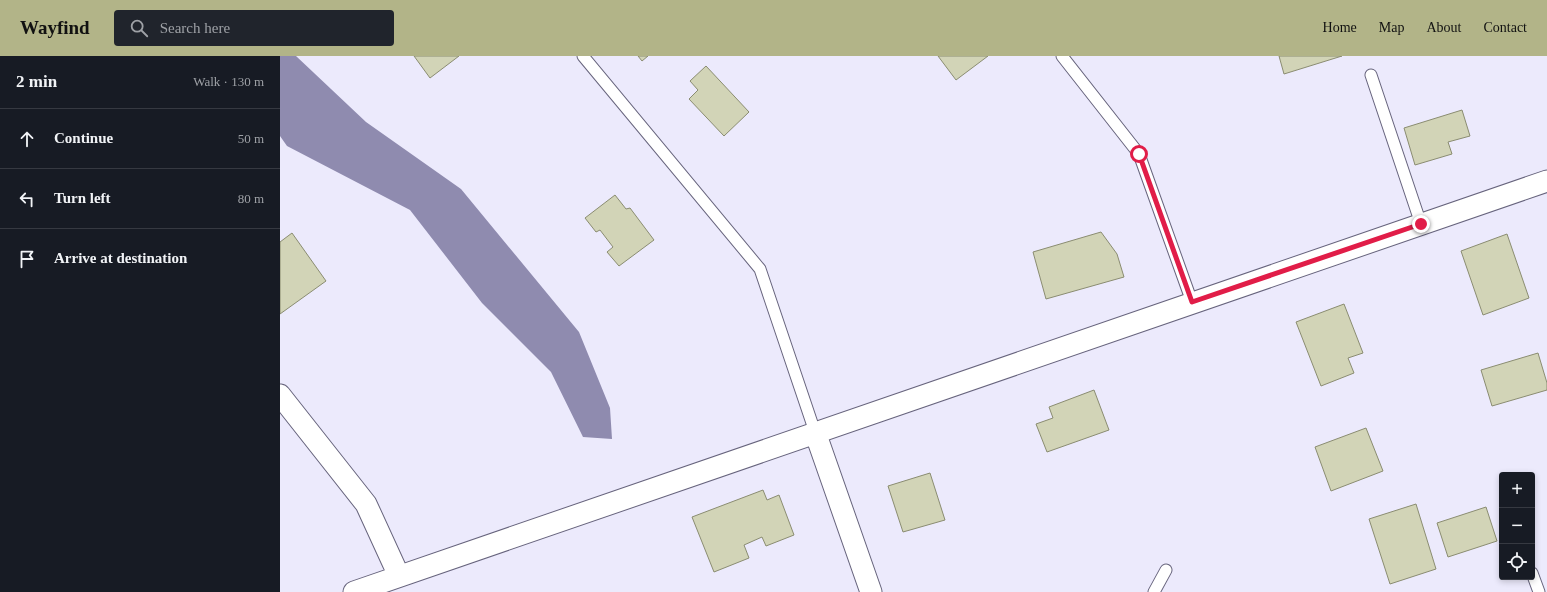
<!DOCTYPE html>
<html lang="en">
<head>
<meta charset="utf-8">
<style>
  body { margin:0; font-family:Georgia,serif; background:#20242c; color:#f1f3f6 }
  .controls { position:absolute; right:12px; bottom:12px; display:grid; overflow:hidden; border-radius:4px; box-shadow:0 2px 6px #0003 }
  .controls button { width:36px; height:36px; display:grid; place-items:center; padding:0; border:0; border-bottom:1px solid #363941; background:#171b24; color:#f1f3f6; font:20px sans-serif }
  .stop { position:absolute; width:12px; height:12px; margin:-9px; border:3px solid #e11d48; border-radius:50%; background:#fff }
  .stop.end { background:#e11d48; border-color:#fff; box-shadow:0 1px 4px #0008 }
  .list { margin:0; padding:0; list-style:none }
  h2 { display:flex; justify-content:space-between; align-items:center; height:52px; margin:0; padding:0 16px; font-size:17px }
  h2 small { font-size:13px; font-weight:400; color:#9ea1a6 }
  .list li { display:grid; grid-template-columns:26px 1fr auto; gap:12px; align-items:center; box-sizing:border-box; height:60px; padding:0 16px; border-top:1px solid #363941 }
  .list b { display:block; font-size:15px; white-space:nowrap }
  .list em { font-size:13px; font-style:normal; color:#9ea1a6 }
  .icon { flex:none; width:22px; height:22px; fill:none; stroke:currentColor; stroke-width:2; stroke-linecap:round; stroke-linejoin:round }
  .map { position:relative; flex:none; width:1267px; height:536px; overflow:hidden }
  header { display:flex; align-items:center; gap:24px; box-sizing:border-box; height:56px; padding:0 20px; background:#b2b488; color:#111 }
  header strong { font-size:19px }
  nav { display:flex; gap:22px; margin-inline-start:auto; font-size:14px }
  .search { width:280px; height:36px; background:#20242c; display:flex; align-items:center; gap:10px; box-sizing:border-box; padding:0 14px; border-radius:4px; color:#9ea1a6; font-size:15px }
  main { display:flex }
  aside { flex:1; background:#171b24 }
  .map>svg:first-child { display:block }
  .water { fill:#8f8baf }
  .building { fill:#d2d4b7; stroke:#8a8c71 }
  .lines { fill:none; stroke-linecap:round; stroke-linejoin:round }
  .service-casing { stroke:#67647d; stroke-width:13 }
  .minor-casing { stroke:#67647d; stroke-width:23 }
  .service { stroke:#fff; stroke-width:11 }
  .minor { stroke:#fff; stroke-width:21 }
  .route { stroke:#e11d48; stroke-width:5 }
</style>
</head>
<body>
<header>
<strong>Wayfind</strong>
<div class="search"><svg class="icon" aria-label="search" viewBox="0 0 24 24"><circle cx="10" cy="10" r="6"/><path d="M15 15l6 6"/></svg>Search here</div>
<nav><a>Home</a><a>Map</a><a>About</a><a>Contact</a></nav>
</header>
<main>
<aside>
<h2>2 min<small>Walk · 130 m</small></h2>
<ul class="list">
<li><svg class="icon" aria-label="ahead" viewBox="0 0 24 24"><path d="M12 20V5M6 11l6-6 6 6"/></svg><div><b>Continue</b></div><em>50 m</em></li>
<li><svg class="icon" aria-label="left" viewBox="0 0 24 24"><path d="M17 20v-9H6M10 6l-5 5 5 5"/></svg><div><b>Turn left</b></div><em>80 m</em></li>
<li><svg class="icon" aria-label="arrive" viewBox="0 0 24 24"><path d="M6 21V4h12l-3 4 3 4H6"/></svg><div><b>Arrive at destination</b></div></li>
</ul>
</aside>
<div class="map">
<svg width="1267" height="536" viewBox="0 0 1267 536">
  <rect width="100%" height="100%" fill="#eceafc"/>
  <path class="water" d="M0,0H16L86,66L181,133L299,276L330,352L332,383L303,381L271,316L202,247L130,154L7,90L0,80Z"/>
  <path class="building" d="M134,0H179L150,22Z
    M358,0H368L362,5Z
    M658,0H708L676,24Z
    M999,0H1062L1004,18Z
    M426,10L469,56L444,80L409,43L418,34L410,25Z
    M1182,54L1190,80L1168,86L1172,98L1135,109L1124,72Z
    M335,139L346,153L350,152L374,184L339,210L327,196L333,191L320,174L316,176L305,162Z
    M821,176L837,198L844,221L766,243L753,196Z
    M12,177L46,225L0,258V186Z
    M1227,178L1249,242L1203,259L1181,195Z
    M1064,248L1083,297L1068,302L1074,317L1041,330L1016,266Z
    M1258,297L1267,327V334L1212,350L1201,314Z
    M814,334L829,374L767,396L756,368L773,362L769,351Z
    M1086,372L1103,415L1051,435L1035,391Z
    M650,417L665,464L623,476L608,430Z
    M483,434L487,444L499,439L514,479L486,490L482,481L464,489L469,502L434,516L412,461Z
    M1136,448L1156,513L1110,528L1089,463Z
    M1206,451L1217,485L1168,501L1157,467Z"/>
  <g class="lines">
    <defs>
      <path id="service" d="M303,0L480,213L535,376
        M782,0L859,98L912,246
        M1091,19L1141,168
        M1252,517L1259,536
        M874,536L886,514"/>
      <path id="minor" d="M0,339L86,448L119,520
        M535,376L591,536
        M74,536L1267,125"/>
    </defs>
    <use href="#service" class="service-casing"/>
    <use href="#minor" class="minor-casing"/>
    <use href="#service" class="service"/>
    <use href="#minor" class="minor"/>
  </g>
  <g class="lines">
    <path class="route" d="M859,98L912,246L1141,168"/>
  </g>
</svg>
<div class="controls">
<button>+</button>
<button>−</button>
<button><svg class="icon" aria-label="locate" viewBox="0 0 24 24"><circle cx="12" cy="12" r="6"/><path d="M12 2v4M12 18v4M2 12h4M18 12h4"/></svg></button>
</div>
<div class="stop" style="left:859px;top:98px"></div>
<div class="stop end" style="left:1141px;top:168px"></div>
</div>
</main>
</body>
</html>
